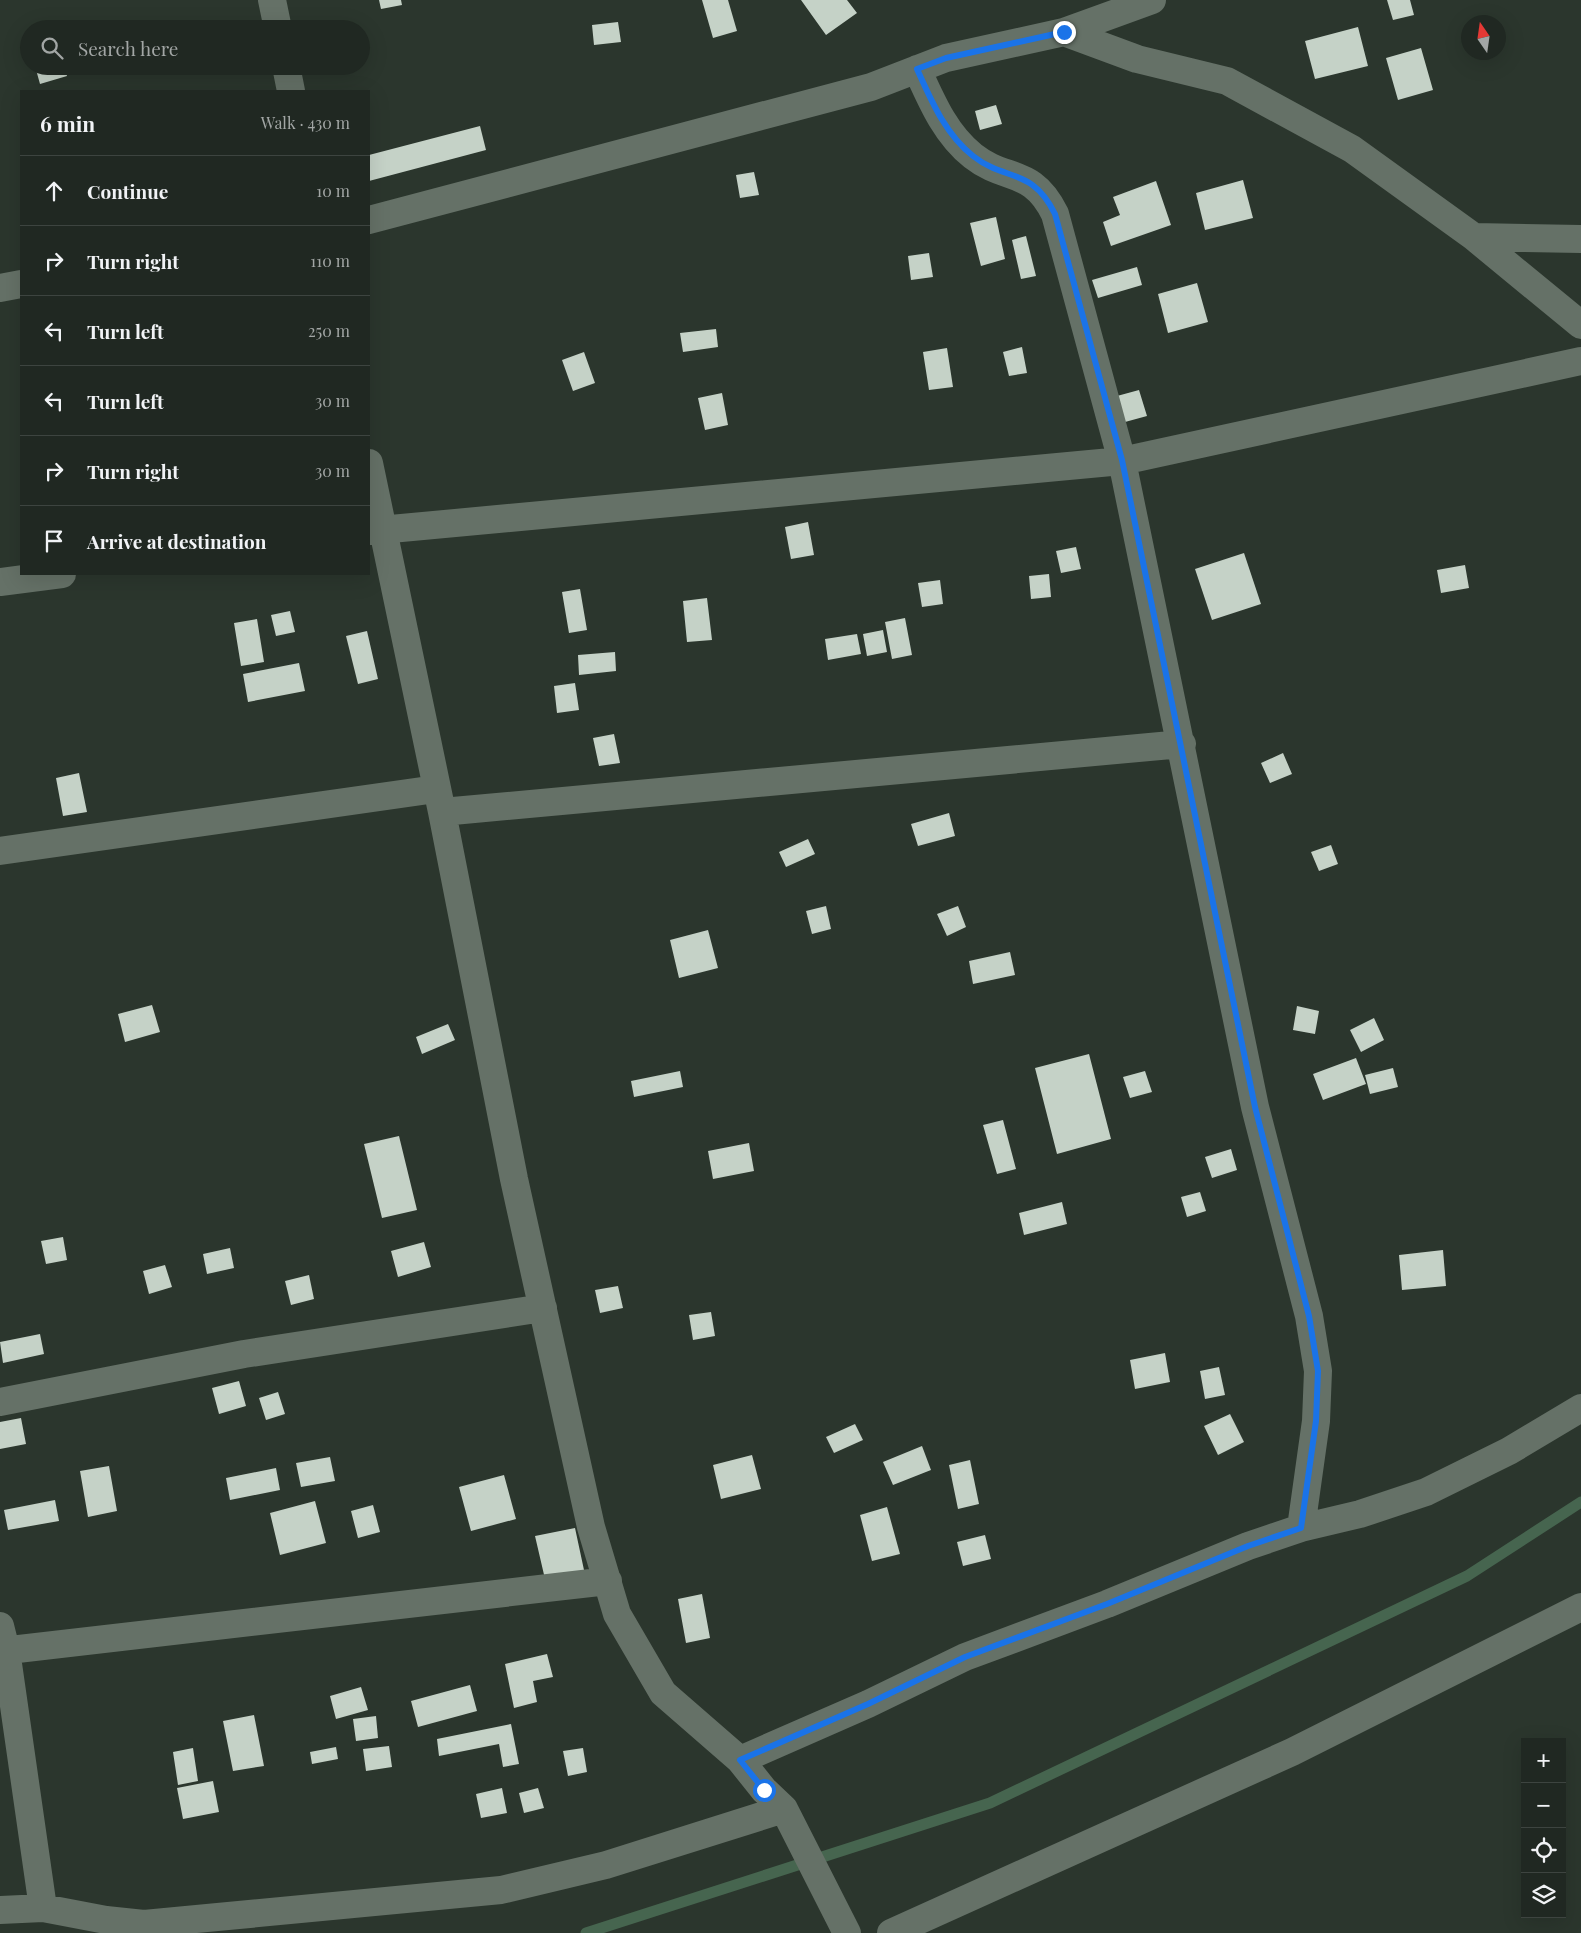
<!DOCTYPE html>
<html lang="en">
<head>
<meta charset="utf-8">
<style>
  body { margin:0; font-family:"Playfair Display",serif; background:#28302a; color:#f1f3f6 }
  .controls { position:absolute; right:15px; bottom:15px; display:grid; overflow:hidden; border-radius:0px; box-shadow:0 5px 20px #0002 }
  .controls button { width:45px; height:45px; display:grid; place-items:center; padding:0; border:0; border-bottom:1px solid #3d4440; background:#202822; color:#f1f3f6; font:25px sans-serif }
  .compass { position:absolute; left:1461px; top:15px; width:45px; height:45px; border-radius:50%; background:#202822; box-shadow:0 5px 20px #0002; rotate:347deg }
  .stop { position:absolute; width:15px; height:15px; margin:-11px; border:4px solid #1a73e8; border-radius:50%; background:#fff }
  .stop.end { background:#1a73e8; border-color:#fff; box-shadow:0 1px 5px #0008 }
  .list { margin:0; padding:0; list-style:none }
  h2 { display:flex; justify-content:space-between; align-items:center; height:65px; margin:0; padding:0 20px; font-size:21px }
  h2 small { font-size:16px; font-weight:400; color:#a2a6a5 }
  .list li { display:grid; grid-template-columns:32px 1fr auto; gap:15px; align-items:center; box-sizing:border-box; height:70px; padding:0 20px; border-top:1px solid #3d4440 }
  .list b { display:block; font-size:19px; white-space:nowrap }
  .list em { font-size:16px; font-style:normal; color:#a2a6a5 }
  .icon { flex:none; width:28px; height:28px; fill:none; stroke:currentColor; stroke-width:2; stroke-linecap:round; stroke-linejoin:round }
  .map { position:relative; flex:none; width:1581px; height:1933px; overflow:hidden }
  .search { position:absolute; background:#202822; box-shadow:0 5px 20px #0002; left:20px; top:20px; width:350px; height:55px; display:flex; align-items:center; gap:12px; box-sizing:border-box; padding:0 18px; border-radius:28px; color:#a2a6a5; font-size:19px }
  .panel { position:absolute; background:#202822; box-shadow:0 5px 20px #0002; left:20px; top:90px; width:350px; height:485px; border-radius:0px }
  .map>svg:first-child { display:block }
  .lines { fill:none; stroke-linecap:round; stroke-linejoin:round }
  .stream { stroke:#46654f; stroke-width:11 }
  .building { fill:#c5d2c7 }
  .minor { stroke:#657167; stroke-width:28 }
  .route { stroke:#1a73e8; stroke-width:6 }
</style>
</head>
<body>
<div class="map">
<svg width="1581" height="1933" viewBox="0 0 1581 1933">
  <rect width="100%" height="100%" fill="#2b362d"/>
  <g class="lines">
    <path class="stream" d="M586,1933L990,1803L1467,1576L1581,1502"/>
  </g>
  <path class="building" d="M379,0H401L402,5L381,9Z
    M702,0H728L737,31L713,38Z
    M801,0H847L857,13L826,35Z
    M1387,0H1410L1414,15L1393,20Z
    M618,22L621,42L594,45L592,25Z
    M1358,27L1368,66L1315,79L1305,41Z
    M1421,48L1433,90L1398,100L1386,58Z
    M35,66H64L67,76L40,84Z
    M170,66H194L195,70L171,74Z
    M996,105L1002,124L980,130L975,111Z
    M480,126L486,150L369,181V155Z
    M754,172L759,195L740,198L736,175Z
    M1243,180L1253,218L1205,230L1196,193Z
    M1156,181L1171,225L1111,246L1103,222L1120,215L1113,197Z
    M996,217L1005,259L981,266L970,223Z
    M1026,236L1036,276L1021,279L1012,240Z
    M929,253L933,277L911,280L908,256Z
    M1137,267L1142,285L1098,298L1092,280Z
    M1197,283L1208,322L1168,333L1158,294Z
    M716,329L718,347L683,352L680,333Z
    M1022,347L1027,373L1009,376L1003,352Z
    M947,348L953,387L929,390L923,352Z
    M584,352L595,383L573,391L562,360Z
    M1139,390L1147,416L1125,422L1117,396Z
    M722,393L728,425L705,430L698,398Z
    M808,522L814,555L791,559L785,527Z
    M1076,547L1081,569L1061,573L1056,551Z
    M1244,553L1261,604L1212,620L1195,569Z
    M1465,565L1469,588L1441,593L1437,570Z
    M1049,574L1051,597L1031,599L1029,576Z
    M940,580L943,604L922,607L918,583Z
    M580,589L587,630L569,633L562,592Z
    M707,598L712,640L687,642L683,601Z
    M290,611L295,632L276,636L271,615Z
    M905,618L912,655L892,659L885,622Z
    M257,619L264,662L241,666L234,623Z
    M883,630L887,652L867,656L863,634Z
    M367,631L378,679L358,684L346,636Z
    M857,634L861,654L828,660L825,639Z
    M615,652L616,671L579,675L578,655Z
    M299,663L305,691L248,702L243,674Z
    M575,683L579,710L557,713L554,686Z
    M614,734L620,763L599,766L593,738Z
    M1283,753L1292,774L1270,783L1261,763Z
    M79,773L87,812L63,816L56,778Z
    M949,813L955,836L918,846L911,824Z
    M808,839L815,854L786,867L779,852Z
    M1331,845L1338,864L1319,871L1311,852Z
    M826,906L831,929L812,934L806,911Z
    M958,906L966,927L947,936L937,914Z
    M708,930L718,968L679,978L670,940Z
    M1010,952L1015,975L973,984L969,961Z
    M152,1005L160,1032L125,1042L118,1014Z
    M1297,1006L1319,1011L1315,1034L1293,1030Z
    M1374,1018L1384,1040L1361,1052L1350,1030Z
    M448,1024L455,1040L422,1054L416,1037Z
    M1089,1054L1111,1139L1057,1154L1035,1068Z
    M1356,1058L1366,1084L1323,1100L1313,1074Z
    M1393,1068L1398,1087L1370,1094L1365,1075Z
    M680,1071L683,1087L634,1097L631,1081Z
    M1145,1071L1152,1092L1130,1098L1123,1077Z
    M1003,1120L1016,1169L997,1174L983,1125Z
    M399,1136L417,1210L382,1218L364,1144Z
    M749,1143L754,1171L713,1179L708,1151Z
    M1231,1149L1237,1170L1212,1178L1205,1157Z
    M1200,1192L1206,1211L1187,1217L1181,1197Z
    M1062,1202L1067,1224L1024,1235L1019,1213Z
    M63,1237L67,1260L46,1264L41,1241Z
    M424,1242L431,1267L398,1277L391,1251Z
    M230,1248L234,1268L207,1274L203,1254Z
    M1443,1250L1446,1286L1402,1290L1399,1255Z
    M165,1265L172,1287L149,1294L143,1271Z
    M309,1275L314,1299L291,1305L285,1281Z
    M618,1286L623,1308L600,1313L595,1290Z
    M711,1312L715,1336L693,1340L689,1315Z
    M40,1334L44,1354L3,1363L0,1342Z
    M1165,1353L1170,1382L1135,1389L1130,1360Z
    M1219,1367L1225,1395L1205,1399L1200,1371Z
    M239,1381L246,1406L219,1414L212,1388Z
    M278,1392L285,1414L266,1420L259,1398Z
    M1230,1414L1244,1442L1218,1455L1204,1426Z
    M21,1418L26,1444L0,1449V1422Z
    M855,1424L863,1440L834,1453L826,1437Z
    M922,1446L931,1470L893,1485L883,1462Z
    M752,1455L761,1489L721,1499L713,1465Z
    M330,1457L335,1481L301,1487L296,1463Z
    M970,1460L979,1504L958,1509L949,1465Z
    M109,1466L117,1511L88,1517L80,1471Z
    M276,1468L280,1490L230,1500L226,1478Z
    M504,1475L516,1519L471,1531L459,1487Z
    M55,1500L59,1521L8,1530L4,1510Z
    M315,1501L326,1543L280,1555L270,1513Z
    M373,1505L380,1532L358,1538L351,1511Z
    M887,1507L900,1554L872,1561L860,1515Z
    M575,1528L584,1570L545,1579L535,1536Z
    M985,1535L991,1559L963,1566L957,1542Z
    M702,1594L710,1638L686,1643L678,1599Z
    M547,1654L553,1677L533,1681L537,1702L514,1708L505,1664Z
    M470,1685L477,1711L418,1727L411,1701Z
    M361,1687L368,1710L336,1719L330,1696Z
    M254,1715L264,1766L233,1771L223,1721Z
    M376,1716L378,1738L356,1741L353,1719Z
    M511,1724L519,1764L503,1767L499,1744L439,1756L437,1739Z
    M389,1746L392,1767L366,1771L363,1749Z
    M336,1747L338,1759L312,1764L310,1752Z
    M193,1748L198,1781L178,1785L173,1752Z
    M583,1748L587,1772L568,1776L563,1751Z
    M213,1781L219,1812L183,1819L177,1788Z
    M502,1788L507,1813L481,1818L476,1794Z
    M538,1788L544,1808L524,1813L519,1793Z"/>
  <g class="lines">
    <path class="minor" d="M272,0L278,29
      M1064,32L1137,59L1227,81L1352,149L1474,237L1581,325
      M286,66L291,91
      M917,69C931,100 945,134 973,156C1006,182 1032,167 1055,214L1122,461L1255,1107L1309,1316L1318,1371L1316,1421L1301,1528
      M369,220L871,87L946,58L1064,32L1152,0
      M1474,237L1581,239
      M0,288L21,284
      M369,463L442,812L514,1179L591,1527L617,1614L663,1693L740,1760L764,1790L784,1809L847,1933
      M369,531L1122,461L1581,361
      M0,582L62,574
      M442,812L1182,744
      M0,851L436,789
      M0,1402L244,1354L543,1308
      M0,1626L6,1650L43,1908
      M0,1651L608,1581
      M740,1760L868,1704L965,1657L1107,1604L1248,1546L1301,1528L1360,1514L1426,1492L1509,1451L1581,1408
      M0,1910L43,1908L106,1920L144,1924L501,1890L606,1865L784,1809
      M891,1933L1292,1752L1581,1607"/>
  </g>
  <g class="lines">
    <path class="route" d="M764,1790L740,1760L868,1704L965,1657L1107,1604L1248,1546L1301,1528L1316,1421L1318,1371L1309,1316L1255,1107L1122,460L1055,214C1032,167 1006,182 973,156C945,134 931,100 917,69L946,58L1064,32"/>
  </g>
</svg>
<div class="controls">
<button>+</button>
<button>−</button>
<button><svg class="icon" aria-label="locate" viewBox="0 0 24 24"><circle cx="12" cy="12" r="6"/><path d="M12 2v4M12 18v4M2 12h4M18 12h4"/></svg></button>
<button><svg class="icon" aria-label="layers" viewBox="0 0 24 24"><path d="M12 4l9 5-9 5-9-5zM3 14l9 5 9-5"/></svg></button>
</div>
<svg class="compass" viewBox="-18 -18 36 36"><path d="M0-13l5 13h-10z" fill="#e53935"/><path d="M0 13l5-13h-10z" fill="#a2a6a5"/></svg>
<div class="stop" style="left:764px;top:1790px"></div>
<div class="stop end" style="left:1064px;top:32px"></div>
<div class="search"><svg class="icon" aria-label="search" viewBox="0 0 24 24"><circle cx="10" cy="10" r="6"/><path d="M15 15l6 6"/></svg>Search here</div>
<section class="panel">
<h2>6 min<small>Walk · 430 m</small></h2>
<ul class="list">
<li><svg class="icon" aria-label="ahead" viewBox="0 0 24 24"><path d="M12 20V5M6 11l6-6 6 6"/></svg><div><b>Continue</b></div><em>10 m</em></li>
<li><svg class="icon" aria-label="right" viewBox="0 0 24 24"><path d="M7 20v-9h11M14 6l5 5-5 5"/></svg><div><b>Turn right</b></div><em>110 m</em></li>
<li><svg class="icon" aria-label="left" viewBox="0 0 24 24"><path d="M17 20v-9H6M10 6l-5 5 5 5"/></svg><div><b>Turn left</b></div><em>250 m</em></li>
<li><svg class="icon" aria-label="left" viewBox="0 0 24 24"><path d="M17 20v-9H6M10 6l-5 5 5 5"/></svg><div><b>Turn left</b></div><em>30 m</em></li>
<li><svg class="icon" aria-label="right" viewBox="0 0 24 24"><path d="M7 20v-9h11M14 6l5 5-5 5"/></svg><div><b>Turn right</b></div><em>30 m</em></li>
<li><svg class="icon" aria-label="arrive" viewBox="0 0 24 24"><path d="M6 21V4h12l-3 4 3 4H6"/></svg><div><b>Arrive at destination</b></div></li>
</ul>
</section>
</div>
</body>
</html>
